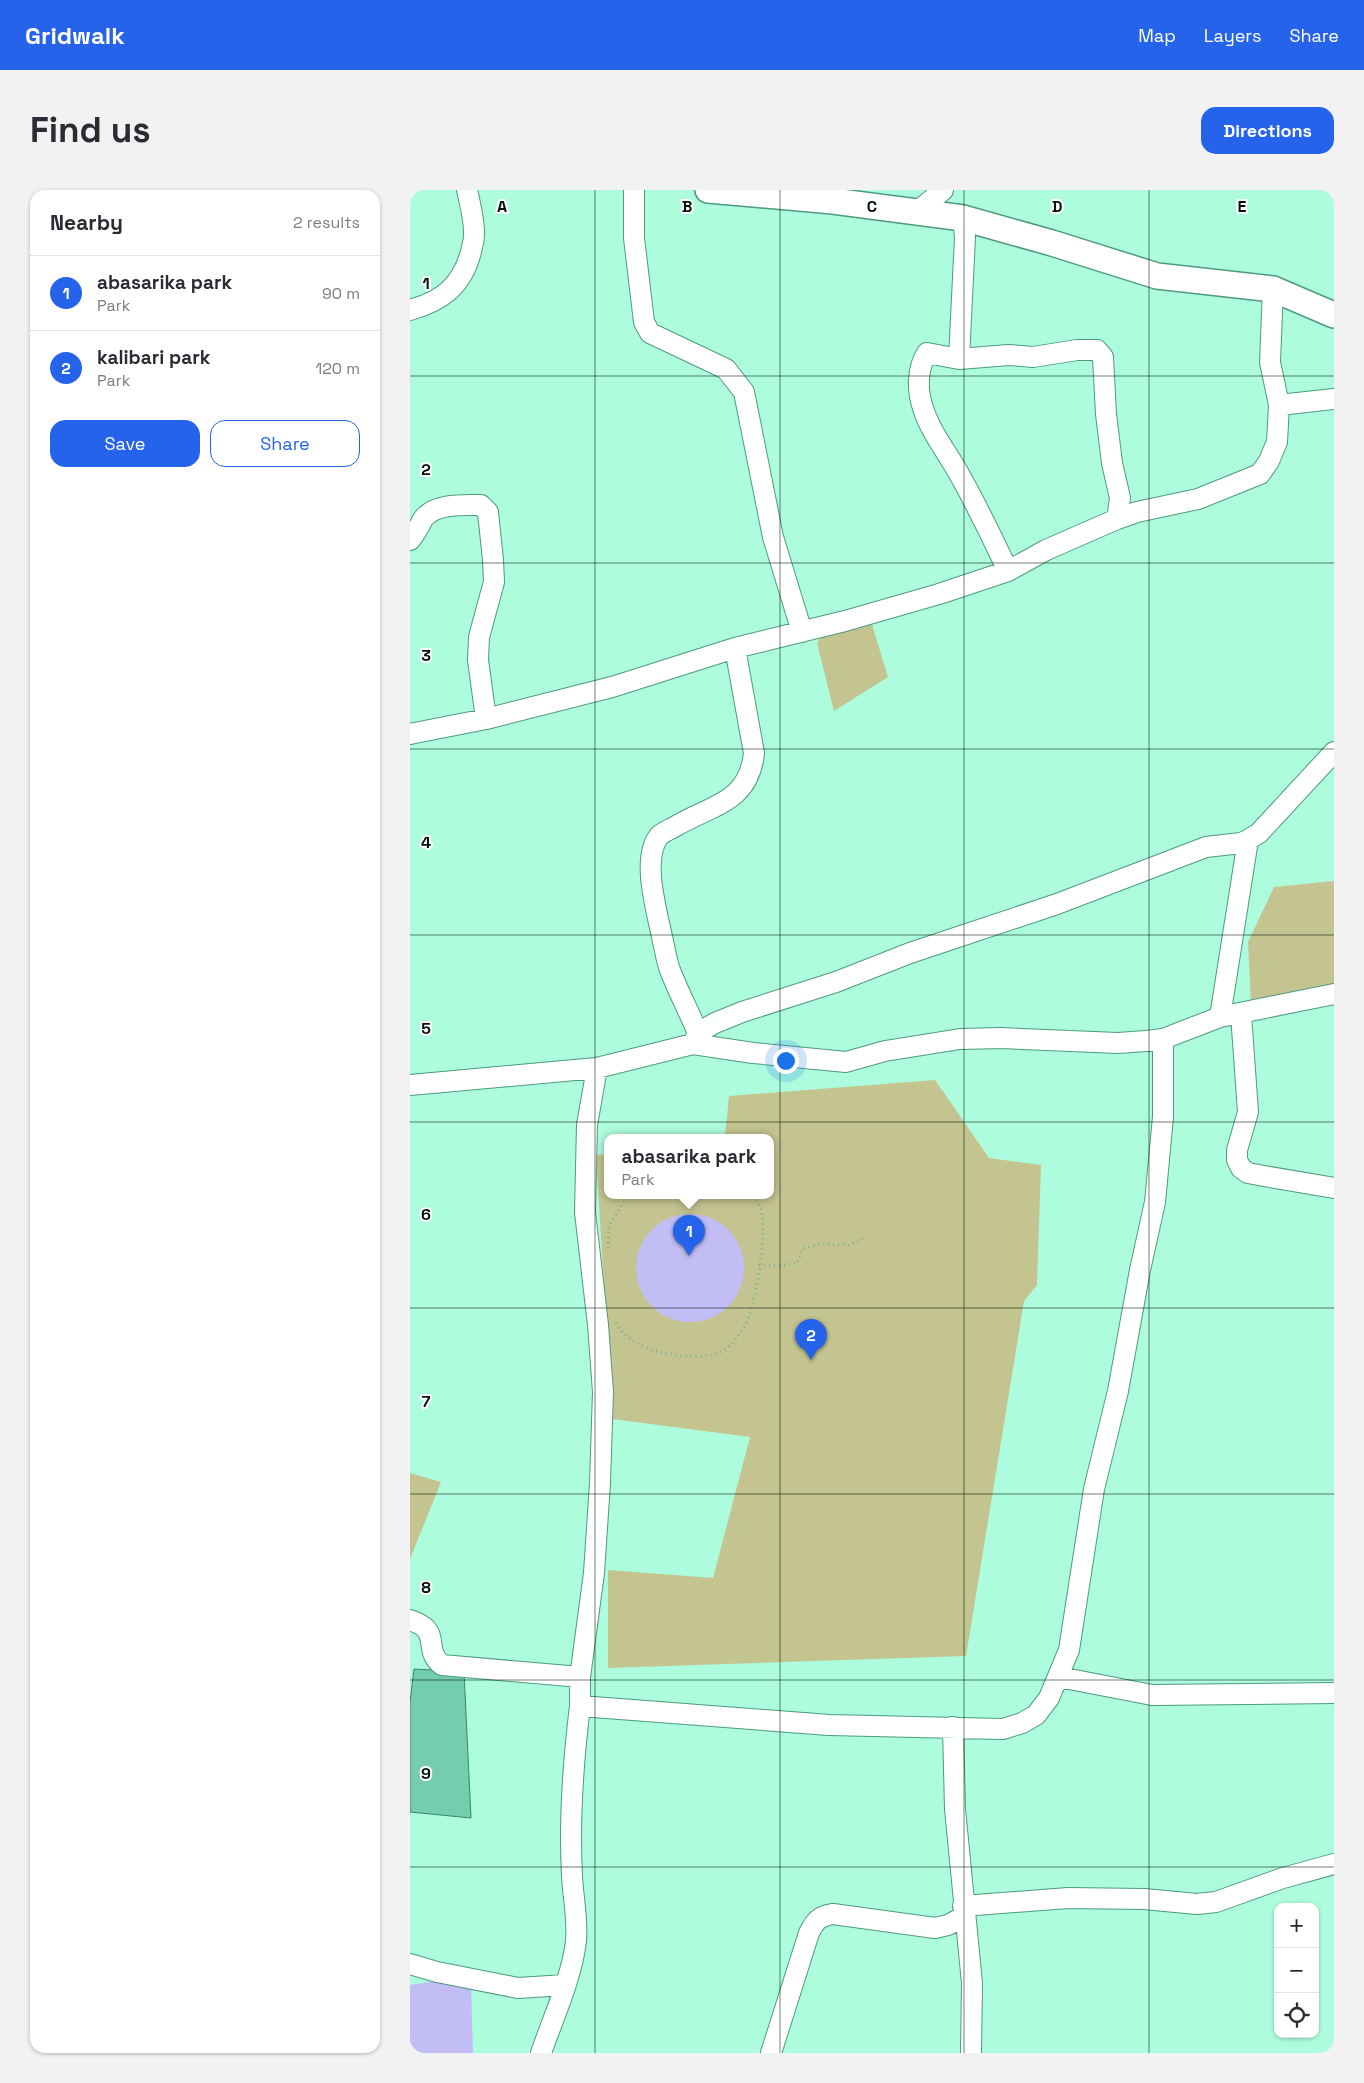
<!DOCTYPE html>
<html lang="en">
<head>
<meta charset="utf-8">
<style>
  body { margin:0; font-family:"Space Grotesk",sans-serif; background:#f2f2f3; color:#2b2b33 }
  .controls { position:absolute; right:15px; bottom:15px; display:grid; overflow:hidden; border-radius:10px; box-shadow:0 1px 4px #0004 }
  .controls button { width:45px; height:45px; display:grid; place-items:center; padding:0; border:0; border-bottom:1px solid #e1e1e2; background:#fff; color:#2b2b33; font:25px sans-serif }
  .you { position:absolute; left:375px; top:870px; width:18px; height:18px; margin:-12px; border:4px solid #fff; border-radius:50%; background:#1a73e8; box-shadow:0 0 0 8px #1a73e833 }
  .badge { display:grid; place-items:center; width:32px; height:32px; border-radius:50%; background:#2563eb; color:#fff; font-size:16px; font-weight:700 }
  .pin { position:absolute; translate:-50% -41px; filter:drop-shadow(0 1px 2px #0008) }
  .pin::after { content:''; position:absolute; top:26px; width:18px; height:15px; background:inherit; clip-path:polygon(0 0,100% 0,50% 100%) }
  .popup { position:absolute; left:194px; top:944px; width:170px; height:65px; box-sizing:border-box; display:grid; place-content:center; border-radius:10px; background:#fff; filter:drop-shadow(0 1px 4px #0005); font-size:16px; white-space:nowrap; color:#7c7c81 }
  .popup b { font-size:19px; color:#2b2b33 }
  .popup::after { content:''; position:absolute; left:50%; top:100%; margin-left:-10px; border:10px solid transparent; border-top-color:#fff }
  .list { margin:0; padding:0; list-style:none }
  h2 { display:flex; justify-content:space-between; align-items:center; height:65px; margin:0; padding:0 20px; font-size:21px }
  h2 small { font-size:16px; font-weight:400; color:#7c7c81 }
  .list li { display:grid; grid-template-columns:32px 1fr auto; gap:15px; align-items:center; box-sizing:border-box; height:75px; padding:0 20px; border-top:1px solid #e1e1e2 }
  .list b { display:block; font-size:19px; white-space:nowrap }
  .list p { margin:0; font-size:16px; white-space:nowrap; color:#7c7c81 }
  .list em { font-size:16px; font-style:normal; color:#7c7c81 }
  .actions { display:flex; gap:10px; padding:15px 20px }
  .actions a { flex:1; padding:11px 0; border:1px solid #2563eb; border-radius:15px; text-align:center; font-size:18px; color:#2563eb }
  .actions .main { background:#2563eb; color:#fff }
  .icon { flex:none; width:28px; height:28px; fill:none; stroke:currentColor; stroke-width:2; stroke-linecap:round; stroke-linejoin:round }
  .map { position:relative; flex:none; width:924px; height:1863px; overflow:hidden; border-radius:15px }
  header { display:flex; align-items:center; gap:30px; box-sizing:border-box; height:70px; padding:0 25px; background:#2563eb; color:#fff }
  header strong { font-size:24px }
  nav { display:flex; gap:28px; margin-inline-start:auto; font-size:18px }
  .intro { display:flex; align-items:center; justify-content:space-between; box-sizing:border-box; height:120px; padding:0 30px }
  h1 { margin:0; font-size:35px }
  .button { padding:12px 22px; border-radius:15px; background:#2563eb; color:#fff; font-size:18px; font-weight:700 }
  main { display:flex; gap:30px; padding:0 30px }
  aside { flex:1; background:#fff; border-radius:15px; box-shadow:0 1px 4px #0004 }
  .map>svg:first-child { display:block }
  .green { fill:#c3c48f }
  .water { fill:#c2bdf5 }
  .building { fill:#74cead; stroke:#37856b }
  .lines { fill:none; stroke-linecap:round; stroke-linejoin:round }
  .minor-casing { stroke:#4d9a7f; stroke-width:22 }
  .major-casing { stroke:#4d9a7f; stroke-width:28 }
  .path { stroke:#76b19a; stroke-width:3; stroke-dasharray:1 4; stroke-linecap:butt }
  .minor { stroke:#fff; stroke-width:20 }
  .major { stroke:#fff; stroke-width:25 }
  .grid { fill:none; stroke:#00120a; stroke-width:1; stroke-opacity:0.55 }
  .grid-label { font-size:16px; text-anchor:middle; font-weight:bold; fill:#00120a; stroke:#fff; stroke-width:4; stroke-linejoin:round; paint-order:stroke }
</style>
</head>
<body>
<header>
<strong>Gridwalk</strong>
<nav><a>Map</a><a>Layers</a><a>Share</a></nav>
</header>
<div class="intro"><h1>Find us</h1><a class="button">Directions</a></div>
<main>
<aside>
<h2>Nearby<small>2 results</small></h2>
<ul class="list">
<li><span class="badge">1</span><div><b>abasarika park</b><p>Park</p></div><em>90 m</em></li>
<li><span class="badge">2</span><div><b>kalibari park</b><p>Park</p></div><em>120 m</em></li>
</ul>
<div class="actions"><a class="main">Save</a><a>Share</a></div>
</aside>
<div class="map">
<svg width="924" height="1863" viewBox="0 0 924 1863">
  <rect width="100%" height="100%" fill="#aefcde"/>
  <path class="green" d="M460,428L478,487L424,521L407,453L417,437Z
    M924,691V795L841,814L838,752L864,697Z
    M525,890L579,968L631,975L627,1095L614,1111L556,1466L198,1478V1380L303,1388L340,1247L202,1229L186,965L198,964V1005H360V947H315L319,906Z
    M0,1283L31,1292L0,1369Z"/>
  <path class="water" d="M226 1078a54 54 0 1 1 108 0a54 54 0 1 1-108 0Z
    M32,1790L61,1795L63,1863H0V1795Z"/>
  <path class="building" d="M4,1479L54,1482L61,1628L0,1622V1512Z"/>
  <g class="lines">
    <defs>
      <path id="minor" d="M224,0V48L234,132L240,143L316,179L334,202L363,347L392,442
        M507,22L533,0
        M553,28L555,47L549,169L517,163C507,178 507,201 513,218C520,241 536,261 548,282C566,314 582,347 598,381
        M0,120C33,111 52,95 61,62C62,55 65,49 64,42C64,28 60,14 57,0
        M549,169L599,165L623,167L667,160H687L693,167L696,224L702,273L710,308L707,329
        M869,215L924,209
        M0,350C6,343 9,337 13,329C25,313 53,315 71,315L78,322L83,370L84,392L69,447L68,470L76,529
        M0,544L76,529L202,497L325,458L435,431L529,404L598,381L636,360L707,329L727,322L788,309L850,284L859,271L867,252L869,215L860,172L863,99
        M831,824L838,922L827,960V970L831,978L838,983L854,986L924,998
        M810,827L838,650L849,643L924,562
        M288,843C279,822 268,801 260,780C256,770 255,758 252,747C247,721 231,669 249,646C253,642 261,639 266,636C301,615 339,613 344,563L325,458
        M283,854L288,843L305,833L332,822L426,792L500,763L647,714L796,657L831,653L838,650
        M187,878L177,935L175,1022L188,1135L193,1202L190,1293L184,1383L170,1487V1516L419,1535L593,1539L612,1533L626,1525L639,1508L659,1460L684,1299L708,1201L730,1080L745,1012L753,927V849
        M0,895L187,878L283,854L343,863L436,872L475,861L550,849L591,848L708,853L736,851L753,849L810,827L924,804
        M0,1430C5,1432 11,1434 15,1438C26,1448 16,1463 32,1475L170,1487
        M649,1487L742,1505L924,1503
        M543,1537L545,1619L562,1793L561,1863
        M553,1716L658,1708L734,1709L787,1714L806,1712L873,1688L924,1674
        M0,1774L27,1782L108,1798L155,1795
        M131,1863C143,1828 162,1787 166,1751C168,1730 163,1707 162,1686C159,1629 163,1573 170,1516
        M361,1863L399,1743C405,1731 409,1726 423,1724L525,1738L538,1735L555,1726"/>
      <path id="major" d="M298,0L423,11L553,28L642,53L747,86L863,99L924,125"/>
    </defs>
    <use href="#minor" class="minor-casing"/>
    <use href="#major" class="major-casing"/>
    <path class="path" d="M198,1058L199,1036L214,1011L220,1005
      M349,1075L369,1076L387,1073L392,1059L410,1054L438,1055L453,1048
      M206,1133C216,1151 237,1160 256,1163C276,1167 298,1170 315,1159C324,1153 330,1144 335,1135C346,1115 358,1041 351,1020C349,1013 345,1009 340,1005"/>
    <use href="#minor" class="minor"/>
    <use href="#major" class="major"/>
  </g>
  <path class="grid" d="M185,0V1863M370,0V1863M554,0V1863M739,0V1863M0,186H924M0,373H924M0,559H924M0,745H924M0,932H924M0,1118H924M0,1304H924M0,1490H924M0,1677H924"/>
  <g class="grid-label">
    <text x="92" y="22">A</text>
    <text x="277" y="22">B</text>
    <text x="462" y="22">C</text>
    <text x="647" y="22">D</text>
    <text x="832" y="22">E</text>
    <text x="16" y="99">1</text>
    <text x="16" y="285">2</text>
    <text x="16" y="471">3</text>
    <text x="16" y="658">4</text>
    <text x="16" y="844">5</text>
    <text x="16" y="1030">6</text>
    <text x="16" y="1217">7</text>
    <text x="16" y="1403">8</text>
    <text x="16" y="1589">9</text>
  </g>
</svg>
<div class="controls">
<button>+</button>
<button>−</button>
<button><svg class="icon" aria-label="locate" viewBox="0 0 24 24"><circle cx="12" cy="12" r="6"/><path d="M12 2v4M12 18v4M2 12h4M18 12h4"/></svg></button>
</div>
<div class="you"></div>
<div class="pin badge" style="left:279px;top:1066px">1</div>
<div class="popup"><b>abasarika park</b>Park</div>
<div class="pin badge" style="left:401px;top:1170px">2</div>
</div>
</main>
</body>
</html>
